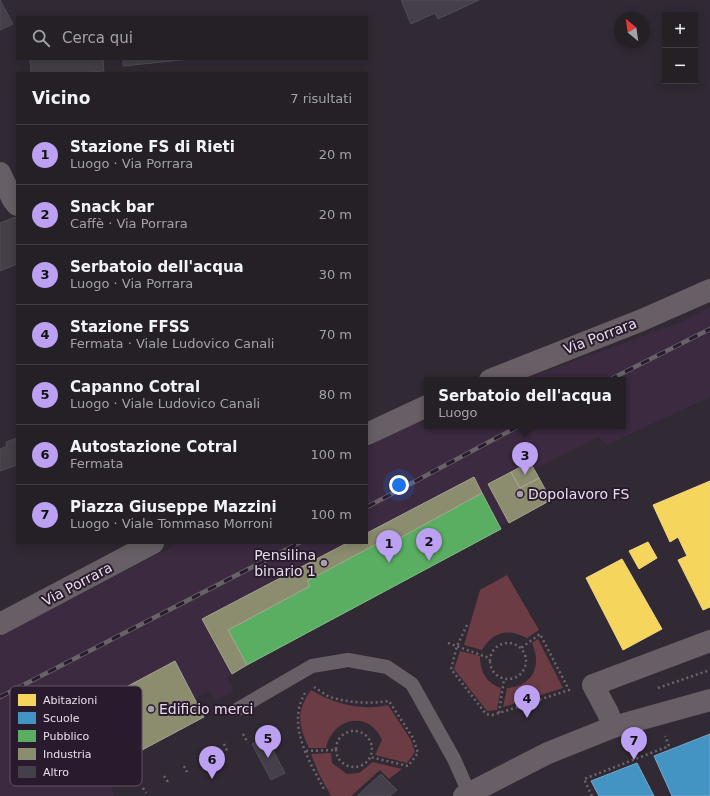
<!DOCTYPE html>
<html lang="it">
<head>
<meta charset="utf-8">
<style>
  body { margin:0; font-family:"DejaVu Sans",sans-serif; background:#2d272e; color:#f1f3f6 }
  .controls { position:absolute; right:12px; top:12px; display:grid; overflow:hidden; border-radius:0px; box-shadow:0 2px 10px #0003 }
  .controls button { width:36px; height:36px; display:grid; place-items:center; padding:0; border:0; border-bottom:1px solid #423d43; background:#251f26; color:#f1f3f6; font:20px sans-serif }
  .compass { position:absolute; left:614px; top:12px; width:36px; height:36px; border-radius:50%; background:#251f26; box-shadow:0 2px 10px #0003; rotate:331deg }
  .you { position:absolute; left:399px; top:485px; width:14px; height:14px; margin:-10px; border:3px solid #fff; border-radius:50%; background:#1a73e8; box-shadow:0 0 0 6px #1a73e833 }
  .badge { display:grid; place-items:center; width:26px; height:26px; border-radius:50%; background:#bca0f2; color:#111; font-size:13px; font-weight:700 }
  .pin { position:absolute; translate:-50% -33px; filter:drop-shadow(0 1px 2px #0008) }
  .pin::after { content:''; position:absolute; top:21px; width:14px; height:12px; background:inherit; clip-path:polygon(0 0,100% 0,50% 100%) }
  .popup { position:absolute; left:424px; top:377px; width:202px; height:52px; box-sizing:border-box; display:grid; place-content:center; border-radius:0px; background:#251f26; filter:drop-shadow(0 1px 3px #0005); font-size:13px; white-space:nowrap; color:#a3a2a7 }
  .popup b { font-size:15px; color:#f1f3f6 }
  .popup::after { content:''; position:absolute; left:50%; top:100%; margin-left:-8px; border:8px solid transparent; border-top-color:#251f26 }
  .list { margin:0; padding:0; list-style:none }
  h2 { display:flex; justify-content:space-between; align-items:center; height:52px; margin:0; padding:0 16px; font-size:17px }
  h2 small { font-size:13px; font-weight:400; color:#a3a2a7 }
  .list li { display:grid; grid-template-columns:26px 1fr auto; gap:12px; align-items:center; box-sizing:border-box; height:60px; padding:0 16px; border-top:1px solid #423d43 }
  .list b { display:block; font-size:15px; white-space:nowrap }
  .list p { margin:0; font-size:13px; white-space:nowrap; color:#a3a2a7 }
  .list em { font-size:13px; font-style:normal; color:#a3a2a7 }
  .icon { flex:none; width:22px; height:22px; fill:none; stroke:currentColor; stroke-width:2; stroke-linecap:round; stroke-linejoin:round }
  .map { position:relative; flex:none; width:710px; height:796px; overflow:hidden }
  .search { position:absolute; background:#251f26; box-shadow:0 2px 10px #0003; left:16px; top:16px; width:352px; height:44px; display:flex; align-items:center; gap:10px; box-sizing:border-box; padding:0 14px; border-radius:0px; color:#a3a2a7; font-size:15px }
  .panel { position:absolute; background:#251f26; box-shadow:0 2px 10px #0003; left:16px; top:72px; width:352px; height:472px; border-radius:0px }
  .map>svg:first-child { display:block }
  .built { fill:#3b2a40 }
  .green { fill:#6b3c43 }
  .homes { fill:#f6d55c; stroke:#f1d786 }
  .schools { fill:#4393c3; stroke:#74a9ce }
  .public { fill:#5aae61; stroke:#84bc8a }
  .industry { fill:#8c8c6e; stroke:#a7a493 }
  .building { fill:#443f48; stroke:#514d56 }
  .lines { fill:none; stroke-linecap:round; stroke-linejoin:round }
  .path { stroke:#6d666c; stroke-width:2.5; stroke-dasharray:2 3; stroke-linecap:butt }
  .service { stroke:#675f65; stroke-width:14 }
  .minor { stroke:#675f65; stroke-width:22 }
  .tertiary { stroke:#675f65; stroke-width:22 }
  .rail-casing { stroke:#696269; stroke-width:4.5 }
  .rail { stroke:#291b2d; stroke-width:3; stroke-dasharray:9; stroke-linecap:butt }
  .poi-dot { fill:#a79ea9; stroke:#291b2d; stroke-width:1.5 }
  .labels { text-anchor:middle; stroke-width:4; stroke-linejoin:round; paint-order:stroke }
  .street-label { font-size:14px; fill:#e6dde9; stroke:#291b2d }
  .poi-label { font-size:14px; fill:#e6dde9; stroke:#291b2d; text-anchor:start }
  .key { fill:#291b2d; stroke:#625565; stroke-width:1 }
  .key-label { font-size:11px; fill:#e6dde9 }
</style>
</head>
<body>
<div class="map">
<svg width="710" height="796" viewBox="0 0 710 796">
  <rect width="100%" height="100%" fill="#312933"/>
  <path class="built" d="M710,307V397L607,445L598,437L534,469L551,500L500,527L501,529L232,674L227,678L234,691L215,701L209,691L195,699L204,717L127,758L122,748L105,756L114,796H0V636L179,543H367V446L389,435L427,419V426H623V380H522L681,322Z"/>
  <path class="green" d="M507,575L539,630L527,638C509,628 493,631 482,650L464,645L480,590Z
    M538,639L563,688L503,707L507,688C533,686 542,666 532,643Z
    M460,651L480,656C480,671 486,683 501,688L497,710L487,711L454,669Z
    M311,690C335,704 360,711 388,705L411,740L415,752L407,763L375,755L382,740C369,710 333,717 326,748H309C298,725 296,711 311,690Z
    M331,753L332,763L347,774L359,773L373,762L402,769L389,779L380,770L351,796H331L319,774L311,754Z"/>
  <path class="homes" d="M710,481V607L703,610L678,560L687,556L678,537L670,542L653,505Z
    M648,542L657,558L639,569L629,551Z
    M622,559L662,629L623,650L586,578Z"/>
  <path class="schools" d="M710,734V796H672L654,756Z
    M637,763L654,796H599L591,781Z"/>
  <path class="public" d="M482,493L501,529L247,665L228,630L310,586L307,581L382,541L385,546Z"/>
  <path class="industry" d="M530,462L539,478L520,488L511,472Z
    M511,472L520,488L539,478L551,500L509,523L488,484Z
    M474,477L482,493L385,546L382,541L307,581L310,586L228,630L247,665L232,674L202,619L347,543H367V533Z
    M175,661L204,717L127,758L98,702Z"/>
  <path class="building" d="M0,0L13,24L0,30Z
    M401,0H479L438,19L435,13L411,24Z
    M30,59H103L104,71L84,73H31Z
    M123,59H191L123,66Z
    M15,217L17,221V264L0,271V223Z
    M17,438V466V465L0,471V449L7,446L6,442Z
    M266,737L285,773L271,780L252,744Z
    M381,774L397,790L390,796H358V795Z"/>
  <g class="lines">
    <path class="path" d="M467,625L457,646L451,669L486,714L492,715L499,713L569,690L540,634L521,648
      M490 661a18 18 0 1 1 36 0a18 18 0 1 1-36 0Z
      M448,643L489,658
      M314,687C319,690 325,695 330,697C349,703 370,704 389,701L413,738L418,753L408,766L370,757
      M658,688L710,670
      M305,693C286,726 310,762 325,791
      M499,713L504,679
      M336 749a18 18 0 1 1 36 0a18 18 0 1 1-36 0Z
      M243,734L248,743
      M224,744L228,753
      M306,751L335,750
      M202,756L206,762
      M184,766L187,772
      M164,776L168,782
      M143,788L146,793
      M592,796L584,779L669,746L665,736"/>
    <path class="service" d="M238,709L312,666L348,660L387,667L412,684L454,759L469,793"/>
    <path class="minor" d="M0,173L13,200L17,205
      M613,727L608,713L593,685L710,641"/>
    <path class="tertiary" d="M490,380L642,320L710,290
      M367,434L427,406
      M0,624L153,543
      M464,796L548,753L613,727L710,700"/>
    <defs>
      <path id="rail" d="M609,380L710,329
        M367,507L519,426
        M0,697L299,543"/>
    </defs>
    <use href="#rail" class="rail-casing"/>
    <use href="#rail" class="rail"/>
  </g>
  <g class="poi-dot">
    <circle cx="520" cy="494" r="4"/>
    <circle cx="324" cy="563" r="4"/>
    <circle cx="151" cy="709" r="4"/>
  </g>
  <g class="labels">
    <g class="street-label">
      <text transform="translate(600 336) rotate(-21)" y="5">Via Porrara</text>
      <text transform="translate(77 584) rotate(-28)" y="5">Via Porrara</text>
    </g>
    <g class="poi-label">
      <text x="528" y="499">Dopolavoro FS</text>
      <text x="316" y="560" text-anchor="end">Pensilina<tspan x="316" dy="16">binario 1</tspan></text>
      <text x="159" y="714">Edificio merci</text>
    </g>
  </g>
  <rect x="10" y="686" width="132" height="100" rx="6" class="key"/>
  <rect x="18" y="694" width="18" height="12" fill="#f6d55c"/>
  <rect x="18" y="712" width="18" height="12" fill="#4393c3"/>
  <rect x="18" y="730" width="18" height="12" fill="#5aae61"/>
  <rect x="18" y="748" width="18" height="12" fill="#8c8c6e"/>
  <rect x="18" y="766" width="18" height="12" fill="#443f48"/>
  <g class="key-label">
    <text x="43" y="704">Abitazioni</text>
    <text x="43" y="722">Scuole</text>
    <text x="43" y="740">Pubblico</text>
    <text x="43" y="758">Industria</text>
    <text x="43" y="776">Altro</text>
  </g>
</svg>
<div class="controls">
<button>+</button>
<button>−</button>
</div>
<svg class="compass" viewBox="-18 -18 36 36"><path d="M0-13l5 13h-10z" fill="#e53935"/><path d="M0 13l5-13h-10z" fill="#a3a2a7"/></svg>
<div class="you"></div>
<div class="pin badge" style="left:389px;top:563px">1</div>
<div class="pin badge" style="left:429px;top:561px">2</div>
<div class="pin badge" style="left:525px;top:475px">3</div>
<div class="popup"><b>Serbatoio dell'acqua</b>Luogo</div>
<div class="pin badge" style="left:527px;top:718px">4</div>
<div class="pin badge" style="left:268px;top:758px">5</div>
<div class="pin badge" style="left:212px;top:779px">6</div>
<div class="pin badge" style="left:634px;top:760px">7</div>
<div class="search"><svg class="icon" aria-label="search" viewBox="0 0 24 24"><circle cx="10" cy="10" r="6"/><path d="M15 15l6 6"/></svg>Cerca qui</div>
<section class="panel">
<h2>Vicino<small>7 risultati</small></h2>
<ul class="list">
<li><span class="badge">1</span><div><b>Stazione FS di Rieti</b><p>Luogo · Via Porrara</p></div><em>20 m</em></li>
<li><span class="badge">2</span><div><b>Snack bar</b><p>Caffè · Via Porrara</p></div><em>20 m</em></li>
<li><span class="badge">3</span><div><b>Serbatoio dell'acqua</b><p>Luogo · Via Porrara</p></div><em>30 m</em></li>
<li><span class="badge">4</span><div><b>Stazione FFSS</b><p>Fermata · Viale Ludovico Canali</p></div><em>70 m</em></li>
<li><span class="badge">5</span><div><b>Capanno Cotral</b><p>Luogo · Viale Ludovico Canali</p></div><em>80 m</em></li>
<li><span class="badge">6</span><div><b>Autostazione Cotral</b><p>Fermata</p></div><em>100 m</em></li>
<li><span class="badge">7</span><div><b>Piazza Giuseppe Mazzini</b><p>Luogo · Viale Tommaso Morroni</p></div><em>100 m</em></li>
</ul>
</section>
</div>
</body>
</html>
